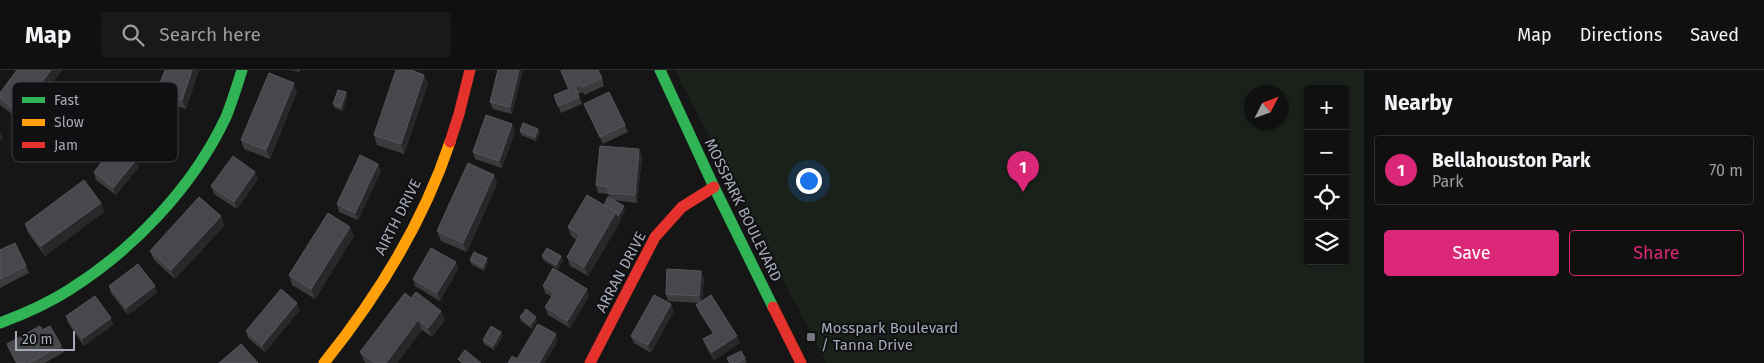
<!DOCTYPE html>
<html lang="en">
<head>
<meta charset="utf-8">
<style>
  body { margin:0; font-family:"Fira Sans",sans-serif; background:#19191a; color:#f1f3f6 }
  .controls { position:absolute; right:15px; top:15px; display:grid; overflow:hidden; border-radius:5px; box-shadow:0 1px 4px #0004 }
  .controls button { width:45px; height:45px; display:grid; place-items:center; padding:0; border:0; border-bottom:1px solid #303031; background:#101011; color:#f1f3f6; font:25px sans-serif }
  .compass { position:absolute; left:1244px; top:15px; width:45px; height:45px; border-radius:50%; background:#101011; box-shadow:0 1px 4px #0004; rotate:48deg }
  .scale { position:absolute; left:15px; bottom:12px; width:60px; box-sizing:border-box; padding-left:5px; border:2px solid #a6aab9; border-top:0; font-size:14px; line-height:18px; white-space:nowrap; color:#a6aab9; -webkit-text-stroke:4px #101012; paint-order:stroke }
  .you { position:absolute; left:808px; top:110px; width:18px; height:18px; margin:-12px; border:4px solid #fff; border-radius:50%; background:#1a73e8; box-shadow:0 0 0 8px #1a73e833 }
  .badge { display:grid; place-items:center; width:32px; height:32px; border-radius:50%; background:#db2777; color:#fff; font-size:16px; font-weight:700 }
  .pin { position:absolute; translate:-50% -41px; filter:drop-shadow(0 1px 2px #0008) }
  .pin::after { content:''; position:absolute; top:26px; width:18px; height:15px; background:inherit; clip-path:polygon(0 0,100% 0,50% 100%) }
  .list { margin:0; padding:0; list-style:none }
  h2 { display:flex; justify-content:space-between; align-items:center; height:65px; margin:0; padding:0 20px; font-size:21px }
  h2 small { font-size:16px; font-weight:400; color:#9c9d9f }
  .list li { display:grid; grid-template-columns:32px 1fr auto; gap:15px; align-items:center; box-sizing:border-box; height:70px; margin:0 10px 10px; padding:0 10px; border:1px solid #303031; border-radius:5px }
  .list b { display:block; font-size:19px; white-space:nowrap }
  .list p { margin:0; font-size:16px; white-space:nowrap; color:#9c9d9f }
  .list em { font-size:16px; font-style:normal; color:#9c9d9f }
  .actions { display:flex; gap:10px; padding:15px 20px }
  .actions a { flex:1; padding:11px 0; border:1px solid #db2777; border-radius:5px; text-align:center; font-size:18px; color:#db2777 }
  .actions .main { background:#db2777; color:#fff }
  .icon { flex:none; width:28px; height:28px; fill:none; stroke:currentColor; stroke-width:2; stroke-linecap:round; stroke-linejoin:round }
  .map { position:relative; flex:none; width:1364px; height:293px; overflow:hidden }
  header { display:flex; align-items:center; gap:30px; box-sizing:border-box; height:70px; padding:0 25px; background:#101011; border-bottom:1px solid #303031 }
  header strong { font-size:24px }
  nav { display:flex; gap:28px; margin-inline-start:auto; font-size:18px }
  .search { width:350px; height:45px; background:#19191a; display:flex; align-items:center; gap:12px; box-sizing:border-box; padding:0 18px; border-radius:5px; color:#9c9d9f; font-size:19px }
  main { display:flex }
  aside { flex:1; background:#101011 }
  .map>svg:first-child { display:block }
  .green { fill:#1a211b; fill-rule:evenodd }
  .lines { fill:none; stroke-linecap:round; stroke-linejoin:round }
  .fast { stroke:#30b455; stroke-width:11 }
  .slow { stroke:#ff9f0a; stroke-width:11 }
  .jam { stroke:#e5322d; stroke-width:11 }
  .wall { fill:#3c3c3f }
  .shaded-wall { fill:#28282a }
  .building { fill:#47484c; stroke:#56575d }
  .poi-dot { fill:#747680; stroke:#101012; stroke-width:2 }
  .labels { text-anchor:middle; stroke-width:4; stroke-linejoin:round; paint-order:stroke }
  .street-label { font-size:15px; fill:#a6aab9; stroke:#101012 }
  .poi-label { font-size:15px; fill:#a6aab9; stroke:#101012; text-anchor:start }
  .key { fill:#101012; stroke:#3d3e44; stroke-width:1 }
  .key-label { font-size:14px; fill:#a6aab9 }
</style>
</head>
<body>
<header>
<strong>Map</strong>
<div class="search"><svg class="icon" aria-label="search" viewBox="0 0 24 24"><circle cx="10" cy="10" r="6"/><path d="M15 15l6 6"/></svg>Search here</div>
<nav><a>Map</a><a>Directions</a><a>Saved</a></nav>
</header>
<main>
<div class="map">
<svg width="1364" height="293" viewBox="0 0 1364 293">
  <rect width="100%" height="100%" fill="#161617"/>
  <path class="green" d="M675,0H1364V293H826ZM1308,19H1345V191H1308ZM1252,22H1282V52H1252Z"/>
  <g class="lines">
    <path class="fast" d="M660,0L714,117L773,237
      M0,253C24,244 47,234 69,220C134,179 193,117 226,47C232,32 237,16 242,0"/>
    <path class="slow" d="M324,293C377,227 423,153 450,72"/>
    <path class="jam" d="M450,72L459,44L470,0
      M773,237L801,293
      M590,293L655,167L682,137L714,117"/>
  </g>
  <path class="wall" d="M17,0H62L23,52L1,36L0,34V23Z
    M165,0H199L186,39L161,31L157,21Z
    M289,0H300V2Z
    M498,0H523L512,44L493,39L490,32Z
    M560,0L602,8L604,16L584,25L583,22L578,24L582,34L561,43L554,25L568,19Z
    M424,5L428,14L404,84L377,75L374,65Z
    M297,22L270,89L244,79L241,70Z
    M346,22L347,26L343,41L335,38L333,34Z
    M584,34L625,55L628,62L603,74Z
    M170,47L173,54L149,84L128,68L126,61Z
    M520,61L540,63L536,71L521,65Z
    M515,62L502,98L475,89L473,82Z
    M639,79L642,87L637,133L613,130L625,140L620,150L619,149L620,152L588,206L570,196L567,187L577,170L571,166L568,157L604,135L610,128L608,124L598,123L596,115Z
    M378,94L381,101L358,150L339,142L337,134Z
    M139,97L116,125L96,110L94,102Z
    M494,105L497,114L467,182L441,171L437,161Z
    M258,109L237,139L214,124L211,116Z
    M101,133L104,142L45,186L28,163L25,154Z
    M221,146L224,156L175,209L154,190L150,181Z
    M354,166L315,229L292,215L289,205Z
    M0,180L26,196L29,203L0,218Z
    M542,186H561L563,190L558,199L543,190Z
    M470,190L488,192L484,201L471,194Z
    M456,192L458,199L440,231L415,216L413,209Z
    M704,208L702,231L740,273L714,290L706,277L703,269L713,264L699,242L696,235L698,233L668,231L666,224Z
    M109,216H155L157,223L128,245L111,223Z
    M543,216L589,226L570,258L548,245L545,237L552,227L545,223Z
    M411,228L445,250L432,267L422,260L397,293H366L364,291L360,282Z
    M300,240L265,282L248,268L246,261Z
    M674,241L651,283L634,273L631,266Z
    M66,246L111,248L113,255L84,276L68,253Z
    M520,247L537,251L532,259L521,251Z
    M42,260L61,275L64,282L45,293H16L10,282L7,274Z
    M503,266L494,280L484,274L483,270Z
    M727,288H745L747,292L745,293H729Z"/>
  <path class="shaded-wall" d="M51,0H62L23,52L19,43Z
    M192,0H199L186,39L182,30Z
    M519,0H523L512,44L510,37Z
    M424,5L428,14L404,84L401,74Z
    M294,13L297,22L270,89L266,80Z
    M346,22L347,26L343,41L341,37Z
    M170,47L173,54L149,84L147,77Z
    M512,54L515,62L502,98L499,91Z
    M538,59L540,63L536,71L535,67Z
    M0,61L3,68L0,71Z
    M639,79L642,87L637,133L635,125Z
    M136,90L139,97L116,125L113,118Z
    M378,94L381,101L358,150L355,143Z
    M255,102L258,109L237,139L234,132Z
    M494,105L497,114L467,182L463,173Z
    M101,133L104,142L45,186L41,176Z
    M624,136L625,140L620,150L618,146Z
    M616,142L620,152L588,206L584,197Z
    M221,146L224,156L175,209L171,200Z
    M350,157L354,166L315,229L311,219Z
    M561,186L563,190L558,199L556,195Z
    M487,188L488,192L484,201L483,197Z
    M456,192L458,199L440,231L437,223Z
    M701,201L704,208L702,234L699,226Z
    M155,216L157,223L128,245L126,238Z
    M587,219L589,226L570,258L567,251Z
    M297,233L300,240L265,282L262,275Z
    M671,234L674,241L651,283L648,275Z
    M441,241L445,250L432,267L428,258Z
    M536,247L537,251L532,259L530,255Z
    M111,248L113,255L84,276L82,269Z
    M418,250L422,260L397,293H386Z
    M501,262L503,266L494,280L493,276Z
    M556,264L558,271L545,293H539Z
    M737,266L740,273L714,290L712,282Z"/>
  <path class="building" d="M17,0H51L19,43L0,28V23Z
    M165,0H192L182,30L157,21Z
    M396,0H411L424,5L401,74L374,65Z
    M498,0H519L510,37L490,32Z
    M561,0H598L602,8L582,17L580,14L575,17L579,27L558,36L554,25L569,19Z
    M269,3L294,13L266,80L241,70Z
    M338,20L346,22L341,37L333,34Z
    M609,22L625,55L600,67L584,34Z
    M486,45L512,54L499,91L473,82Z
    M523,53L538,59L535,67L520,61Z
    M116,74L136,90L113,118L94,102Z
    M600,76L639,79L635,125L608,123V117L596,115Z
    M360,85L378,94L355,143L337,134Z
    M233,86L255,102L234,132L211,116Z
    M468,93L494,105L463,173L437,161Z
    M84,110L101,133L41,176L25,154Z
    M587,125L616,142L584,197L567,187L580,164L568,157Z
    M199,127L221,146L171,200L150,181Z
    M608,127L624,136L618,146L616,142L604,135Z
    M328,143L350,157L311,219L289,205Z
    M15,173L26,196L0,209V180Z
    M431,178L456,192L437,223L413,209Z
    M547,178L561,186L556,195L542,186Z
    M474,182L487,188L483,197L470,190Z
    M138,194L155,216L126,238L109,216Z
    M553,198L587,219L567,251L545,237L554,223L543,216Z
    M667,199L701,201L699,226L666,224Z
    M281,219L297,233L262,275L246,261Z
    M416,222L441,241L428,258L418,250L386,293H375L360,282L405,223L411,228Z
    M654,225L671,234L648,275L631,266Z
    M711,225L737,266L712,282L703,269L714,263L696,235Z
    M95,226L111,248L82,269L66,246Z
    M526,239L536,247L530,255L520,247Z
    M538,254L556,264L539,293H508L512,286L517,289Z
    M40,256L42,260L50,256L61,275L29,293H17L7,274Z
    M491,256L501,262L493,276L483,270Z
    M241,274L258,293H219Z
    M465,280L481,293H462L458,289Z
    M741,281L745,288L737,293H730L727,288Z"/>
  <rect class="poi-dot" x="806" y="262" width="10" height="10" rx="2.5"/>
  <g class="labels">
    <g class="street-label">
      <text transform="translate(743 140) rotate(64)" y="5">MOSSPARK BOULEVARD</text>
      <text transform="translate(398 147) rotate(-63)" y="5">AIRTH DRIVE</text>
      <text transform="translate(621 202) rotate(-62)" y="5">ARRAN DRIVE</text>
    </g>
    <g class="poi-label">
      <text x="821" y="263">Mosspark Boulevard<tspan x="821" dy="17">/ Tanna Drive</tspan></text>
    </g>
  </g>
  <rect x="12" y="12" width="166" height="80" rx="8" class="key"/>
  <rect x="22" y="27" width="23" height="6" fill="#30b455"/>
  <rect x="22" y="49" width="23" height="7" fill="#ff9f0a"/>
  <rect x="22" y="72" width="23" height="6" fill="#e5322d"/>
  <g class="key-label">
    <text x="54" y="35">Fast</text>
    <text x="54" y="57">Slow</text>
    <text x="54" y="80">Jam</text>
  </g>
</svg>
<div class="controls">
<button>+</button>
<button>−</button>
<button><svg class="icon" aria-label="locate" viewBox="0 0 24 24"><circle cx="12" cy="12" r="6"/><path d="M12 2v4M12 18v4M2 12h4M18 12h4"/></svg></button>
<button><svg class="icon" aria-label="layers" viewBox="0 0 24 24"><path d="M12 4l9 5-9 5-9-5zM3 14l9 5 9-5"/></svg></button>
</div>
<svg class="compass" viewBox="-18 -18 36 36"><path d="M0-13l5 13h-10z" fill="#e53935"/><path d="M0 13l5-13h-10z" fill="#9c9d9f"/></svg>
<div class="scale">20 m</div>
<div class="you"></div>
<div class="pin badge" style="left:1023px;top:122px">1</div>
</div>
<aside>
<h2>Nearby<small></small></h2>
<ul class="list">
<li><span class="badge">1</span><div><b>Bellahouston Park</b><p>Park</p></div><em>70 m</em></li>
</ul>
<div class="actions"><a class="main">Save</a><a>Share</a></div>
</aside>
</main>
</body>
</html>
